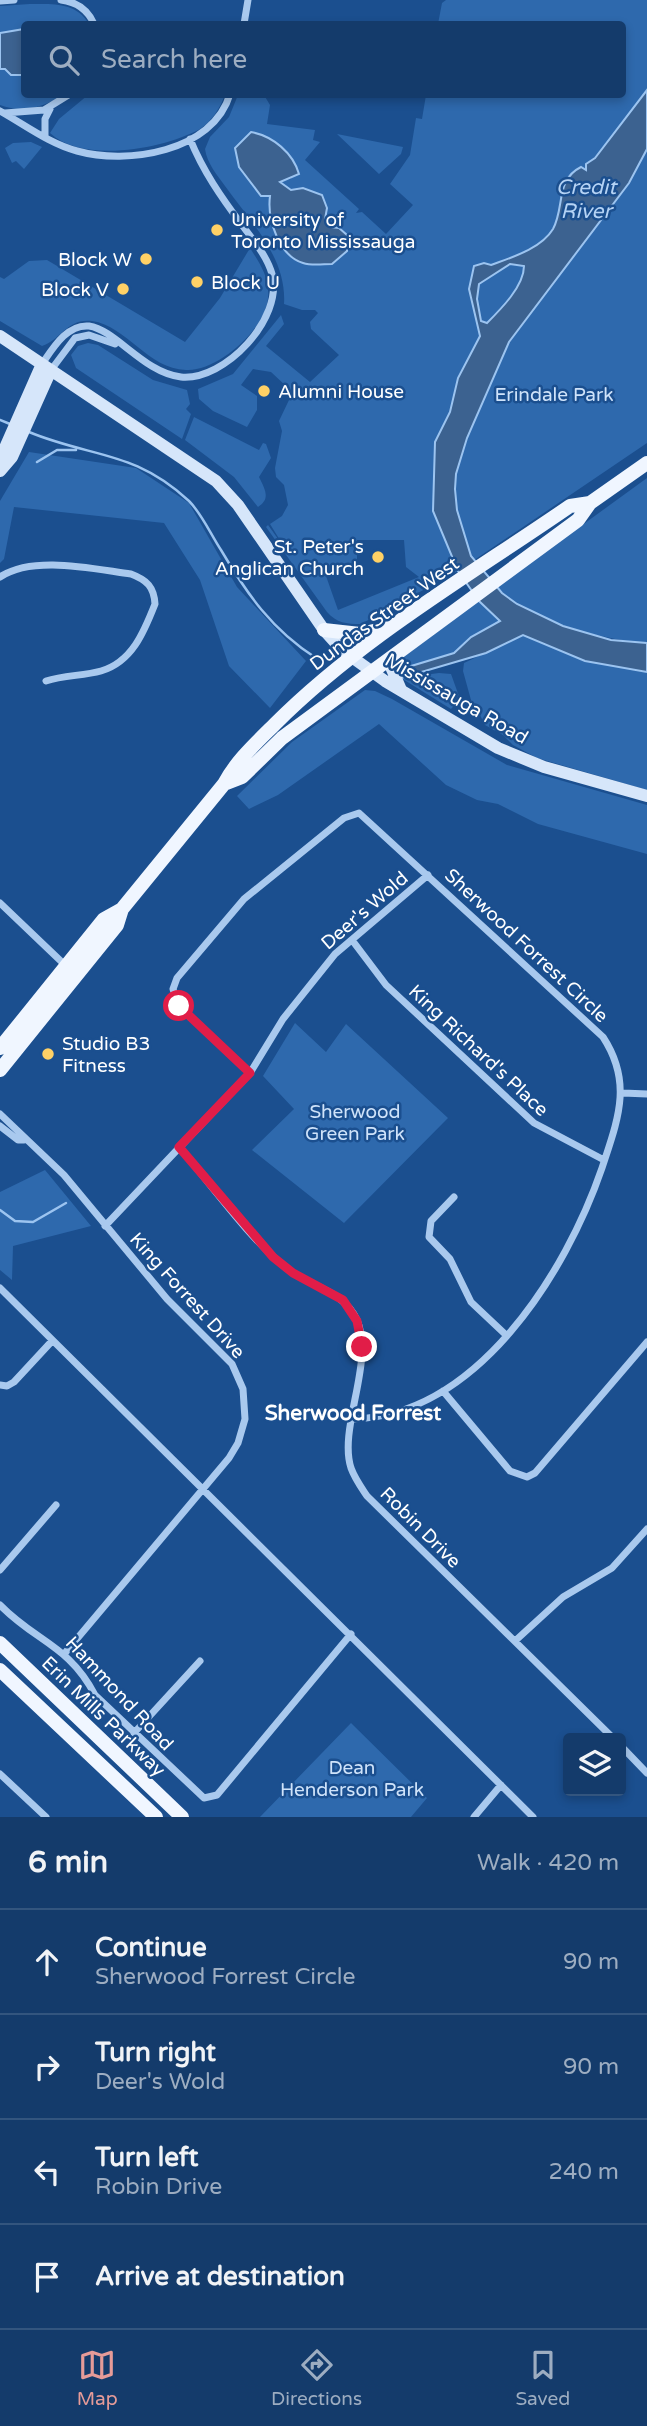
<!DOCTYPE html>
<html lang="en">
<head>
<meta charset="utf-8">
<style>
  body { margin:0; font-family:"Varela Round",sans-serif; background:#214673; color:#f1f3f6 }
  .controls { position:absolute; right:21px; bottom:21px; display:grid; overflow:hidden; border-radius:7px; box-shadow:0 4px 10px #0003 }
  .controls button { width:63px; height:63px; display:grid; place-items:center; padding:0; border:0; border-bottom:2px solid #33557e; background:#143b6b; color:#f1f3f6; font:35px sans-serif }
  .stop { position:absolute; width:21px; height:21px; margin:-16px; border:5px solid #e11d48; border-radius:50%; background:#fff }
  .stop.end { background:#e11d48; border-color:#fff; box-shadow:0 2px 7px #0008 }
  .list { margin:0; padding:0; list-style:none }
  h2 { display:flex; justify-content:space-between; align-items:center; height:91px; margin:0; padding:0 28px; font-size:30px }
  h2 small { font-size:23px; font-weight:400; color:#9dadc1 }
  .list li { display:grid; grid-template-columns:46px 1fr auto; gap:21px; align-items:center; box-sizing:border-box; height:105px; padding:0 28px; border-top:2px solid #33557e }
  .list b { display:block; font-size:26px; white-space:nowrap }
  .list p { margin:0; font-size:23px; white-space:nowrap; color:#9dadc1 }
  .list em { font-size:23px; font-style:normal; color:#9dadc1 }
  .icon { flex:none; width:38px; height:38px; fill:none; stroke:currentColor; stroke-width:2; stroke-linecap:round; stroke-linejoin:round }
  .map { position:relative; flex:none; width:647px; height:1817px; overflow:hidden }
  .search { position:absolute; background:#143b6b; box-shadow:0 4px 10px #0003; left:21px; right:21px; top:21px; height:77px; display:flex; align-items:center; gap:18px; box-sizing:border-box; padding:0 24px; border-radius:7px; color:#9dadc1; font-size:26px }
  .sheet { height:511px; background:#143b6b }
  nav { display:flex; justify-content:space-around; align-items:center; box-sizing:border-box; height:98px; border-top:2px solid #33557e; background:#143b6b; font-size:19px; color:#9dadc1 }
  nav a { display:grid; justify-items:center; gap:4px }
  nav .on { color:#e69b98 }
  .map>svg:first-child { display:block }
  .green { fill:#2e69ad; fill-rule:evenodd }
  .water { fill:#3c6290; stroke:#9cc4f0; stroke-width:2; fill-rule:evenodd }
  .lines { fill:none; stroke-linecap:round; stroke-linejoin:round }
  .stream { stroke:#9cc4f0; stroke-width:2.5 }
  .street { stroke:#a9c9ee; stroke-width:7 }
  .secondary { stroke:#d6e6fa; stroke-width:12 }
  .primary { stroke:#f0f6ff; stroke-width:14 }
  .route { stroke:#e11d48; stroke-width:9 }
  .poi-dot { fill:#ffd166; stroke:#1b4f8f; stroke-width:2.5 }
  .labels { text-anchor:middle; stroke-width:5; stroke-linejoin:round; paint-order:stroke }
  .poi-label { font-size:19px; fill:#fff; stroke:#1b4f8f; text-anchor:start }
  .park-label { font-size:19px; fill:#cfe3fa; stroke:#1b4f8f }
  .street-label { font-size:19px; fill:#fff; stroke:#1b4f8f }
  .water-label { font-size:21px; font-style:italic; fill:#b5d3f5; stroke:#1b4f8f }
  .neighbourhood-label { font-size:21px; font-weight:bold; fill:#fff; stroke:#1b4f8f }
</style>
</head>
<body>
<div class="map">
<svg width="647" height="1817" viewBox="0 0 647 1817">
  <rect width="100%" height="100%" fill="#1b4f8f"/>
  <path class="green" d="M446,0H647V443L458,571L361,624C346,624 337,623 327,612L266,527L268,525L286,550L270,524L282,516L288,505L284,485L276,477L275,468L282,431L279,421L289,400L286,386L271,372L253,369L241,385L257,396V410L247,427L213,411L199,399L198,389L233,374L281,315L284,324L266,346L310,382L339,355L311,329L310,322L318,313L315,310H302L284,304C287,258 251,222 225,186C217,175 207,163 205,149L210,137L229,117L238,95H264L270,105L267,124L315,130L313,140L320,142L305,160L359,209L356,213L362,212L386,234L413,205L390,184L410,155L416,118L422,119L426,95L622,94V24H438L442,3ZM251,132L259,134L287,151L291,179L279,181L291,190L303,188L327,208L325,219L331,227L269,207L271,196ZM357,540H404L406,567L419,577L338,610L326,576L332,567L357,568Z
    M30,4C54,4 76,2 89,24H24V29L0,33V6Z
    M0,69H5L11,75H24V94L63,95C44,107 23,114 0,105Z
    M88,95H225C220,108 212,121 200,129C164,149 83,164 50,133L59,119Z
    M337,134L403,147L401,154L379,174Z
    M31,142L42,147L24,169L16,161L12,163L5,148L13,143Z
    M250,248C260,264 270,278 268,298C266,329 217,372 186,370C148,369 127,326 92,321C67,318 61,340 42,346L0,321V277L4,279L29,261L47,260L185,342L220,298Z
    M88,343L98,345L153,380L187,390L190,404L186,409L191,414L182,439L76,368L71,355L78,346Z
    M194,417L259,450L263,443L266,444L271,458L259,477C265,489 271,499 258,507L234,477L185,440Z
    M29,452L136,468L189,503L237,587L306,661L270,708L229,666L200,580L164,523L14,507L4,559L0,563V501Z
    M647,478V643C604,640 526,621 497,587Z
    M479,601L501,621L471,637L454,653L398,670L402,658Z
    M523,635L538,642L647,672V790L537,758L513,745L503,735L485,725L479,713L474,711L463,671L464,663Z
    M439,673L451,674L460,699L451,709L401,678Z
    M365,690L375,691L392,699L507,765L647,805V854L538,824L498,804L477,800L446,785L379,724L278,795L249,809L237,796L292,742Z
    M295,1023L326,1052L346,1024L448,1118L344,1223L252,1150L294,1109L263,1076Z
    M45,1170L91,1226L13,1246L12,1280L0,1270V1192Z
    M351,1723L427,1798L411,1817H260Z"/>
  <path class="water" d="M24,29V75H11L5,69H0V33Z
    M647,90V149L629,183L509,342L467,438L456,474L455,489L457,510L471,556L502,593L517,604L563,626L611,640L647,643V672L585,661L523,635L486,653L401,678L398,670L454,653L471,637L500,621L479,601L458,571L433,511L435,442L450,412L458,378L480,336L469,289L474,266L484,263L491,265C510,258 541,249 553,229C565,207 555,180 581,167L586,170V164L595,158ZM510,264L524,266C524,286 501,309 487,323L481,321L477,299L479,284Z
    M251,132C273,136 293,153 299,174L280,182L291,190L303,188L322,195L327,208L325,219L331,227L339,228L347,235V251L332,264C323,264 312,266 303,263C279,256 267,219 270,196H261L239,167L235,148Z"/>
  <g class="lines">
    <path class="stream" d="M0,420L10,424
      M29,432C92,458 134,450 189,501C202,514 211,535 221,550C247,594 272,630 316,658
      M37,462L57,450H76
      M0,1210L15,1221L33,1222L66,1203"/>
    <path class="street" d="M61,0C77,2 88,10 94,24
      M0,1L14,0
      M244,24L248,0
      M0,111C25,125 50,144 77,151C127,165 213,152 230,94
      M5,113L44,110L70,94
      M45,136V119L50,109
      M42,364C53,348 67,324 89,326C116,330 144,373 181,377C225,381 284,318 272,274C267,256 253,240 242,225C221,197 203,171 190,139
      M51,370L75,338L89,335L115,344
      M0,577C33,555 93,569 131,574C147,580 154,587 155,604C144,632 132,662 101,671C83,676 64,675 46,681
      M0,903L66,966
      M352,940L386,985L534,1123L604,1160
      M250,1073L179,1006L173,989L177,978L244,899L344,818L359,813L603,1037C633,1083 618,1119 602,1168C566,1273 477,1416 353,1419
      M623,1093L647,1094
      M0,1114L64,1175L167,1299L232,1364L243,1389L245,1419L238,1443L229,1458L65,1653
      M0,1126L18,1140H24
      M179,1147C211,1184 248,1237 285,1267C308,1287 343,1289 357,1320C375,1362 338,1428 351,1468C355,1479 361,1487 367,1496L613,1738
      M454,1197L431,1221L429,1237L450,1259L471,1302L506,1335
      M105,1226L250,1073L283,1019L335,954L428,875
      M0,1288L533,1817
      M0,1385L7,1386L14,1382L52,1341
      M443,1391L510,1471L527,1477L535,1473L647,1342
      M0,1570L56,1505
      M0,1605C36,1642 69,1645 95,1695L204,1798L217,1795L351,1634
      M515,1641L563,1597L612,1568L647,1529
      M134,1733L200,1661
      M621,1746L647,1773
      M0,1774L46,1817
      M474,1817L501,1785"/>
    <path class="secondary" d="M0,336L216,481L238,505L324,630L342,650L385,681L498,748L544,767L647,796
      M0,459L42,364
      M0,471L12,457L51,370
      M388,660L401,690"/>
    <path class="primary" d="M324,630L360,634L387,628
      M224,784L242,777L282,738L578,520L590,503L647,463
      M0,1048L104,919L122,909
      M0,1070L117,925L122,909L224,784C236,761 256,743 275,724C361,638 470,575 570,506L590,503
      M0,1643L182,1817
      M0,1670L156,1817"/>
  </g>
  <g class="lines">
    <path class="route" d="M179,1006L250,1073L179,1147L273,1257L293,1273L343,1300L357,1321L362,1347"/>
  </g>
  <g class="poi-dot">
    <circle cx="217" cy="230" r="7"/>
    <circle cx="146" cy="259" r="7"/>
    <circle cx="197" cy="282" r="7"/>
    <circle cx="123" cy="289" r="7"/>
    <circle cx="264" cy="391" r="7"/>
    <circle cx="378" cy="557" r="7"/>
    <circle cx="48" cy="1054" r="7"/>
  </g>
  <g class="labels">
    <g class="poi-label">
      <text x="231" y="226">University of<tspan x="231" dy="22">Toronto Mississauga</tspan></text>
      <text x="132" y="266" text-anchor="end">Block W</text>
      <text x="211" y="289">Block U</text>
      <text x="109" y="296" text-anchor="end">Block V</text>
      <text x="278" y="398">Alumni House</text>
      <text x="364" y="553" text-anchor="end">St. Peter's<tspan x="364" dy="22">Anglican Church</tspan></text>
      <text x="62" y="1050">Studio B3<tspan x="62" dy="22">Fitness</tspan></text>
    </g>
    <g class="park-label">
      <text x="554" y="401">Erindale Park</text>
      <text x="355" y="1118">Sherwood<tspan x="355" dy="22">Green Park</tspan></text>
      <text x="352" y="1774">Dean<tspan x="352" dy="22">Henderson Park</tspan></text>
    </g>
    <g class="street-label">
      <text transform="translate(384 613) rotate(-36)" y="7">Dundas Street West</text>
      <text transform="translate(457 698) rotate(30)" y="7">Mississauga Road</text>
      <text transform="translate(364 910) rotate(-41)" y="7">Deer's Wold</text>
      <text transform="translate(527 945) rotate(43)" y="7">Sherwood Forrest Circle</text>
      <text transform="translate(479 1050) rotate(43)" y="7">King Richard's Place</text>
      <text transform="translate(188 1295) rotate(48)" y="7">King Forrest Drive</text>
      <text transform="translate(421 1527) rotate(45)" y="7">Robin Drive</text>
      <text transform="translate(120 1693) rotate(47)" y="7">Hammond Road</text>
      <text transform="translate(104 1716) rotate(44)" y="7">Erin Mills Parkway</text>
    </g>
    <g class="water-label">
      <text x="586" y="194">Credit<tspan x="586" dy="24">River</tspan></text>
    </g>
    <g class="neighbourhood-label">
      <text x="353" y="1420">Sherwood Forrest</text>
    </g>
  </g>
</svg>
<div class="controls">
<button><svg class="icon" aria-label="layers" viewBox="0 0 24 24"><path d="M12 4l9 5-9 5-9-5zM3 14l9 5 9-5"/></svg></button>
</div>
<div class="stop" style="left:179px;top:1006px"></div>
<div class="stop end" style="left:362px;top:1347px"></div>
<div class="search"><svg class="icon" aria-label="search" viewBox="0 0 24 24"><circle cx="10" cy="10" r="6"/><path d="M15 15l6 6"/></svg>Search here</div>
</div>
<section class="sheet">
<h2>6 min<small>Walk · 420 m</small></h2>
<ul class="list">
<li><svg class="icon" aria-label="ahead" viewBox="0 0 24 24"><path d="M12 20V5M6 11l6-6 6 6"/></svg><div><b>Continue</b><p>Sherwood Forrest Circle</p></div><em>90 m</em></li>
<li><svg class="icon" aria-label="right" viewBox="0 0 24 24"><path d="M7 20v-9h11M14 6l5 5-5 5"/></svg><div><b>Turn right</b><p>Deer's Wold</p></div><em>90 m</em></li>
<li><svg class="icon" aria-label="left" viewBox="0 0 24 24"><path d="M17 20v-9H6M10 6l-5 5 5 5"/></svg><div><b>Turn left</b><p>Robin Drive</p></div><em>240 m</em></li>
<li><svg class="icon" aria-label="arrive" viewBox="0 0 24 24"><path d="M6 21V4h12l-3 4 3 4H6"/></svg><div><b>Arrive at destination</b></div></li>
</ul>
</section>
<nav>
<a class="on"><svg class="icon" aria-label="map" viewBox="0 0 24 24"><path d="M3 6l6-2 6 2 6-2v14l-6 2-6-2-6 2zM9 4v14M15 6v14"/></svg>Map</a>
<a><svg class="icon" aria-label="directions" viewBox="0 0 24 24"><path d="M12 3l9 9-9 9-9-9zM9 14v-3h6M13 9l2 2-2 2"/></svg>Directions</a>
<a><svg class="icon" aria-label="saved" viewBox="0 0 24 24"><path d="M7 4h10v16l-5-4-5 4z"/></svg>Saved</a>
</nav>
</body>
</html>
